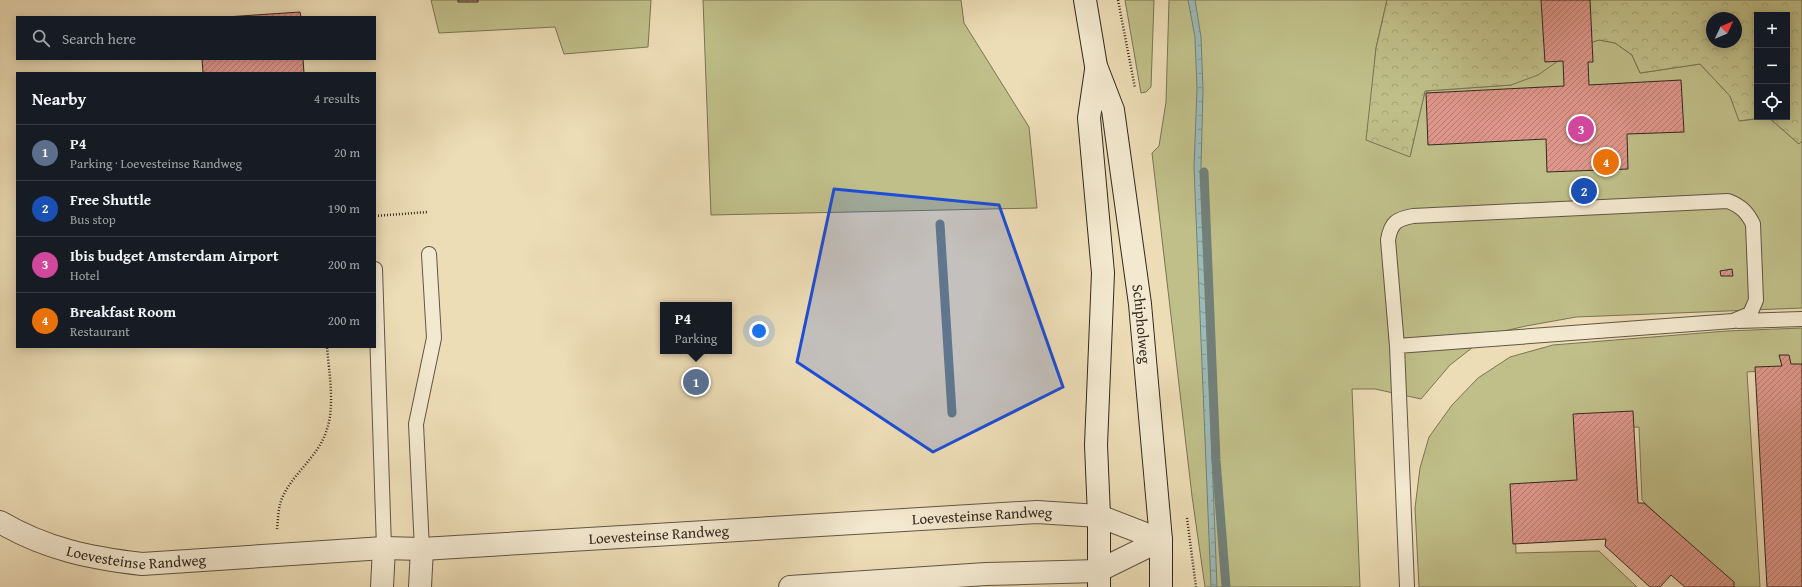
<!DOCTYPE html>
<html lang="en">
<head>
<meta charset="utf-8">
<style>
  body { margin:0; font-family:"Gentium Book Plus",serif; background:#242831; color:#f1f3f6 }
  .controls { position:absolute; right:12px; top:12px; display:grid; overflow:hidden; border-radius:0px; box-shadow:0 2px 10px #0003 }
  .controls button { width:36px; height:36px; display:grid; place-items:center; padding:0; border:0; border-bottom:1px solid #363941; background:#171b24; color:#f1f3f6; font:20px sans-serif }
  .compass { position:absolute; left:1706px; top:12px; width:36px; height:36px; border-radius:50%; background:#171b24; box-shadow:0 2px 10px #0003; rotate:46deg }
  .you { position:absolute; left:759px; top:331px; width:14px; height:14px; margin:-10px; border:3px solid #fff; border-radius:50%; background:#1a73e8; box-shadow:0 0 0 6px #1a73e833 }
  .badge { display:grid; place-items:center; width:26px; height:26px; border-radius:50%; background:#2563eb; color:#fff; font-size:13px; font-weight:700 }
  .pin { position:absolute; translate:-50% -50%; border:2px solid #fff; box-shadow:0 1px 4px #0006 }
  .popup { position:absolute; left:660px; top:302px; width:72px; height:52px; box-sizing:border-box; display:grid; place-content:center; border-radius:0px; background:#171b24; filter:drop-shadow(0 1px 3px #0005); font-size:13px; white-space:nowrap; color:#9ea1a6 }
  .popup b { font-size:15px; color:#f1f3f6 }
  .popup::after { content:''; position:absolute; left:50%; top:100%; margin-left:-8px; border:8px solid transparent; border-top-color:#171b24 }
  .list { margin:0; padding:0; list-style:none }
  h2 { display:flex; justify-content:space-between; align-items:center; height:52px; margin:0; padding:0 16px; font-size:17px }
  h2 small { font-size:13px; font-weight:400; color:#9ea1a6 }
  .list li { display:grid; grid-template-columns:26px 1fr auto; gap:12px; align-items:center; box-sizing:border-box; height:56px; padding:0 16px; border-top:1px solid #363941 }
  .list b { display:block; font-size:15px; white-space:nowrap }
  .list p { margin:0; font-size:13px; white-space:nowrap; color:#9ea1a6 }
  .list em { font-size:13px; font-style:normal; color:#9ea1a6 }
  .icon { flex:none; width:22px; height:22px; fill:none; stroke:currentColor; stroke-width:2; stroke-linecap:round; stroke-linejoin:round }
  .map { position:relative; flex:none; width:1802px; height:587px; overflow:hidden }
  .search { position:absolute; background:#171b24; box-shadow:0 2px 10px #0003; left:16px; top:16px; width:360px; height:44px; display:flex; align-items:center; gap:10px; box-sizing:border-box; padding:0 14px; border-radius:0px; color:#9ea1a6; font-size:15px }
  .panel { position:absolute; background:#171b24; box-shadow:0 2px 10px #0003; left:16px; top:72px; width:360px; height:276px; border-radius:0px }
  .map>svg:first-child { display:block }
  .green { fill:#c0bf89; stroke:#7a7454 }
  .forest { fill:url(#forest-crowns); stroke:#7a7454; fill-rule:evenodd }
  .water { fill:url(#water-ripples); stroke:#72807a }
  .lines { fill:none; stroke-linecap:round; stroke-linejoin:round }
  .stream { stroke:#72807a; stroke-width:9 }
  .building { fill:url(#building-hatch); stroke:#33281f }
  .service-casing { stroke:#625545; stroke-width:16 }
  .tertiary-casing { stroke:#625545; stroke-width:24 }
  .secondary-casing { stroke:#33281f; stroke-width:24 }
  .path { stroke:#33281f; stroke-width:2.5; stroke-dasharray:1 2; stroke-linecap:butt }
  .service { stroke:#f3e9d0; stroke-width:14 }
  .tertiary { stroke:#f3e9d0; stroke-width:22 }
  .secondary { stroke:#f3e9d0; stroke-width:22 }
  .marked { fill:#1d4ed8; fill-opacity:0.2; stroke:#1d4ed8; stroke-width:3; stroke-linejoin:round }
  .labels { text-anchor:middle; stroke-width:4; stroke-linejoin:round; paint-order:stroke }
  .street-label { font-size:15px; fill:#33281f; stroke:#f3e9d0 }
</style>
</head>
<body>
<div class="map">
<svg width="1802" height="587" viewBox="0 0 1802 587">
  <defs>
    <pattern id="forest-crowns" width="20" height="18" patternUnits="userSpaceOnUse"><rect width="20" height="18" fill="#c0bf89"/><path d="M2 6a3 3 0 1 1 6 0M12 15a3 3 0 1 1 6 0" fill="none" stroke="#a5a476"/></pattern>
    <pattern id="water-ripples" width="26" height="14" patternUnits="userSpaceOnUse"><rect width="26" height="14" fill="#9cbab7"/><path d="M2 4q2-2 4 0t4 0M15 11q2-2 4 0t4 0" fill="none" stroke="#809794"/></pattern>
    <pattern id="building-hatch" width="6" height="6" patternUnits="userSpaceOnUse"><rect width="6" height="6" fill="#df978b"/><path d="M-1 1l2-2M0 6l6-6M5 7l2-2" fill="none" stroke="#b57b71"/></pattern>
  </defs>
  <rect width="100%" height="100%" fill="#edddb7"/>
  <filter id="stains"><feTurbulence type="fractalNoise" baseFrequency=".005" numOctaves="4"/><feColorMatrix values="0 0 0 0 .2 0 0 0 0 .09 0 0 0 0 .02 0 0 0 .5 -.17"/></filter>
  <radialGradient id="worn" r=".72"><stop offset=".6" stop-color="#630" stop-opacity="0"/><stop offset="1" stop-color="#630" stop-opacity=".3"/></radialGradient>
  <path class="green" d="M431,0H651L648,47L564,54L555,27L439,33Z
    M703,0H961L964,23L1029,127L1037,208L711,215Z
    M1125,0H1154L1151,87L1146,92L1141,93Z
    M1169,0H1387L1376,48L1374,75L1410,156L1425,91L1511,85L1578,47L1599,40L1615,43L1632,55L1640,73L1700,64L1730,96L1740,121L1768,117L1799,144L1802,141V308L1576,317L1526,326L1504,331L1477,344L1450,365L1421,399L1375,389H1352L1360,587H1205L1192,496L1152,153L1159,146L1166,102Z
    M1802,328V389L1800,368L1747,372L1760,587H1732L1642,500L1639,427L1581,429L1583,491L1514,493L1516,553L1599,551L1637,587H1419L1415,508L1420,468L1429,437L1452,405L1478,378L1510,357L1553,345L1727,331Z"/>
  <path class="forest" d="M1387,0H1802V141L1799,144L1768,117L1739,121L1730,96L1700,64L1640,73L1632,55L1615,43L1599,40L1578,47L1538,75L1511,85L1425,91L1410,157L1366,140L1376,48ZM1757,15H1787V117H1757ZM1712,18H1736V42H1712Z"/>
  <path class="water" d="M1188,0H1195L1201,37L1203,89L1201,167L1217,587H1211L1194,167L1197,89L1195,37Z"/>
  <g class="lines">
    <path class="stream" d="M1204,172L1216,460L1226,587
      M940,224L952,413"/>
  </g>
  <path class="building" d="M458,0H478V2H458Z
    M1541,0H1590L1593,62H1588L1589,85L1681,80L1684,132L1627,134L1628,169L1547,172L1546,139L1428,145L1426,93L1564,86L1563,61L1545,62Z
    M300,12L301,17H226Z
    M202,59H303L304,73H203Z
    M1732,269L1733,276H1721L1720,271Z
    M1779,355H1789L1791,364H1802V587H1767L1755,367L1782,366Z
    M1633,411L1638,503H1644L1734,582V587H1685L1671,575L1660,587H1650L1605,546L1606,539L1513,544L1510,484L1577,480L1573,414Z"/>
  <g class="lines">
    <defs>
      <path id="service" d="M375,269L384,548
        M1738,321L1802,319
        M1397,346L1733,321L1750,314L1756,300L1753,224C1747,212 1741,206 1728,201L1413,216C1397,219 1391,222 1388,240L1397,346L1407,587
        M422,549L416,424L434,338L429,254"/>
      <g id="tertiary">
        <path id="s1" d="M0,522C46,549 90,558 142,564L384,548L422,549L1037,512L1099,516L1161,540"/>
        <path d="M382,587L384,548"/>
        <path d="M420,587L422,549"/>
        <path d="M790,587L986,574L1098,571L1161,540"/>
      </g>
      <g id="secondary">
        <path id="s2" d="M1085,0L1096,66L1113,110L1140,304L1161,540V587"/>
        <path d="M1096,70L1089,118L1103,273L1096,445L1099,516V587"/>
      </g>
    </defs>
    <use href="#service" class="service-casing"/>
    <use href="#tertiary" class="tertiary-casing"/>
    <use href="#secondary" class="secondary-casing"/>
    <path class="path" d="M1118,0L1135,88
      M1577,186V183H1588
      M375,216L428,212
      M1187,518L1196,587
      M277,529C278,521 278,512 280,504C288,476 319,458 327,429C335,406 329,372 327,347"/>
    <use href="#service" class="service"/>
    <use href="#tertiary" class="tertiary"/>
    <use href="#secondary" class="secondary"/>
  </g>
  <path class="marked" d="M834,189L999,205L1063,387L933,452L797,362Z"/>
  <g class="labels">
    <g class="street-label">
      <text dy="5" stroke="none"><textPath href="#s2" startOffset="330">Schipholweg</textPath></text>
      <text dy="5" stroke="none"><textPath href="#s1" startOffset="991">Loevesteinse Randweg</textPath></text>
      <text dy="5" stroke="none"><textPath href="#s1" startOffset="667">Loevesteinse Randweg</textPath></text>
      <text dy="5" stroke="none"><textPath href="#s1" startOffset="143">Loevesteinse Randweg</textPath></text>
    </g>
  </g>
  <rect width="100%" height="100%" filter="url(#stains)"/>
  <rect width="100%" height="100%" fill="url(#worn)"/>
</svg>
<div class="controls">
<button>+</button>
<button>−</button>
<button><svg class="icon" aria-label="locate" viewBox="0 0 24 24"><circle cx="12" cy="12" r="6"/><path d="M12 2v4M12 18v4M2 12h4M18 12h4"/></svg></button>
</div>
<svg class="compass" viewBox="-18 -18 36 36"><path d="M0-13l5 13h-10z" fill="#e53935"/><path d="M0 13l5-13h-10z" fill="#9ea1a6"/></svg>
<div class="you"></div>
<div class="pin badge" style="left:696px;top:382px;background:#5c6f8a">1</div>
<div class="popup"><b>P4</b>Parking</div>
<div class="pin badge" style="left:1584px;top:191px;background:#1a4fb4">2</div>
<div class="pin badge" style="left:1581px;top:129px;background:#d1479c">3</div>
<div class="pin badge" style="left:1606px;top:162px;background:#e8710a">4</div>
<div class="search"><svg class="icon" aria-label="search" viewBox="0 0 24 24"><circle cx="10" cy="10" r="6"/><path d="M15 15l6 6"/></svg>Search here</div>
<section class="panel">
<h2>Nearby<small>4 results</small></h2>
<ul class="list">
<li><span class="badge" style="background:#5c6f8a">1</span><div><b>P4</b><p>Parking · Loevesteinse Randweg</p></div><em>20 m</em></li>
<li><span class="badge" style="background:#1a4fb4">2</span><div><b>Free Shuttle</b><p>Bus stop</p></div><em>190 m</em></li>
<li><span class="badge" style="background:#d1479c">3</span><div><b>Ibis budget Amsterdam Airport</b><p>Hotel</p></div><em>200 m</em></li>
<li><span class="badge" style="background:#e8710a">4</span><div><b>Breakfast Room</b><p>Restaurant</p></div><em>200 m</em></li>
</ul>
</section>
</div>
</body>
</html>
